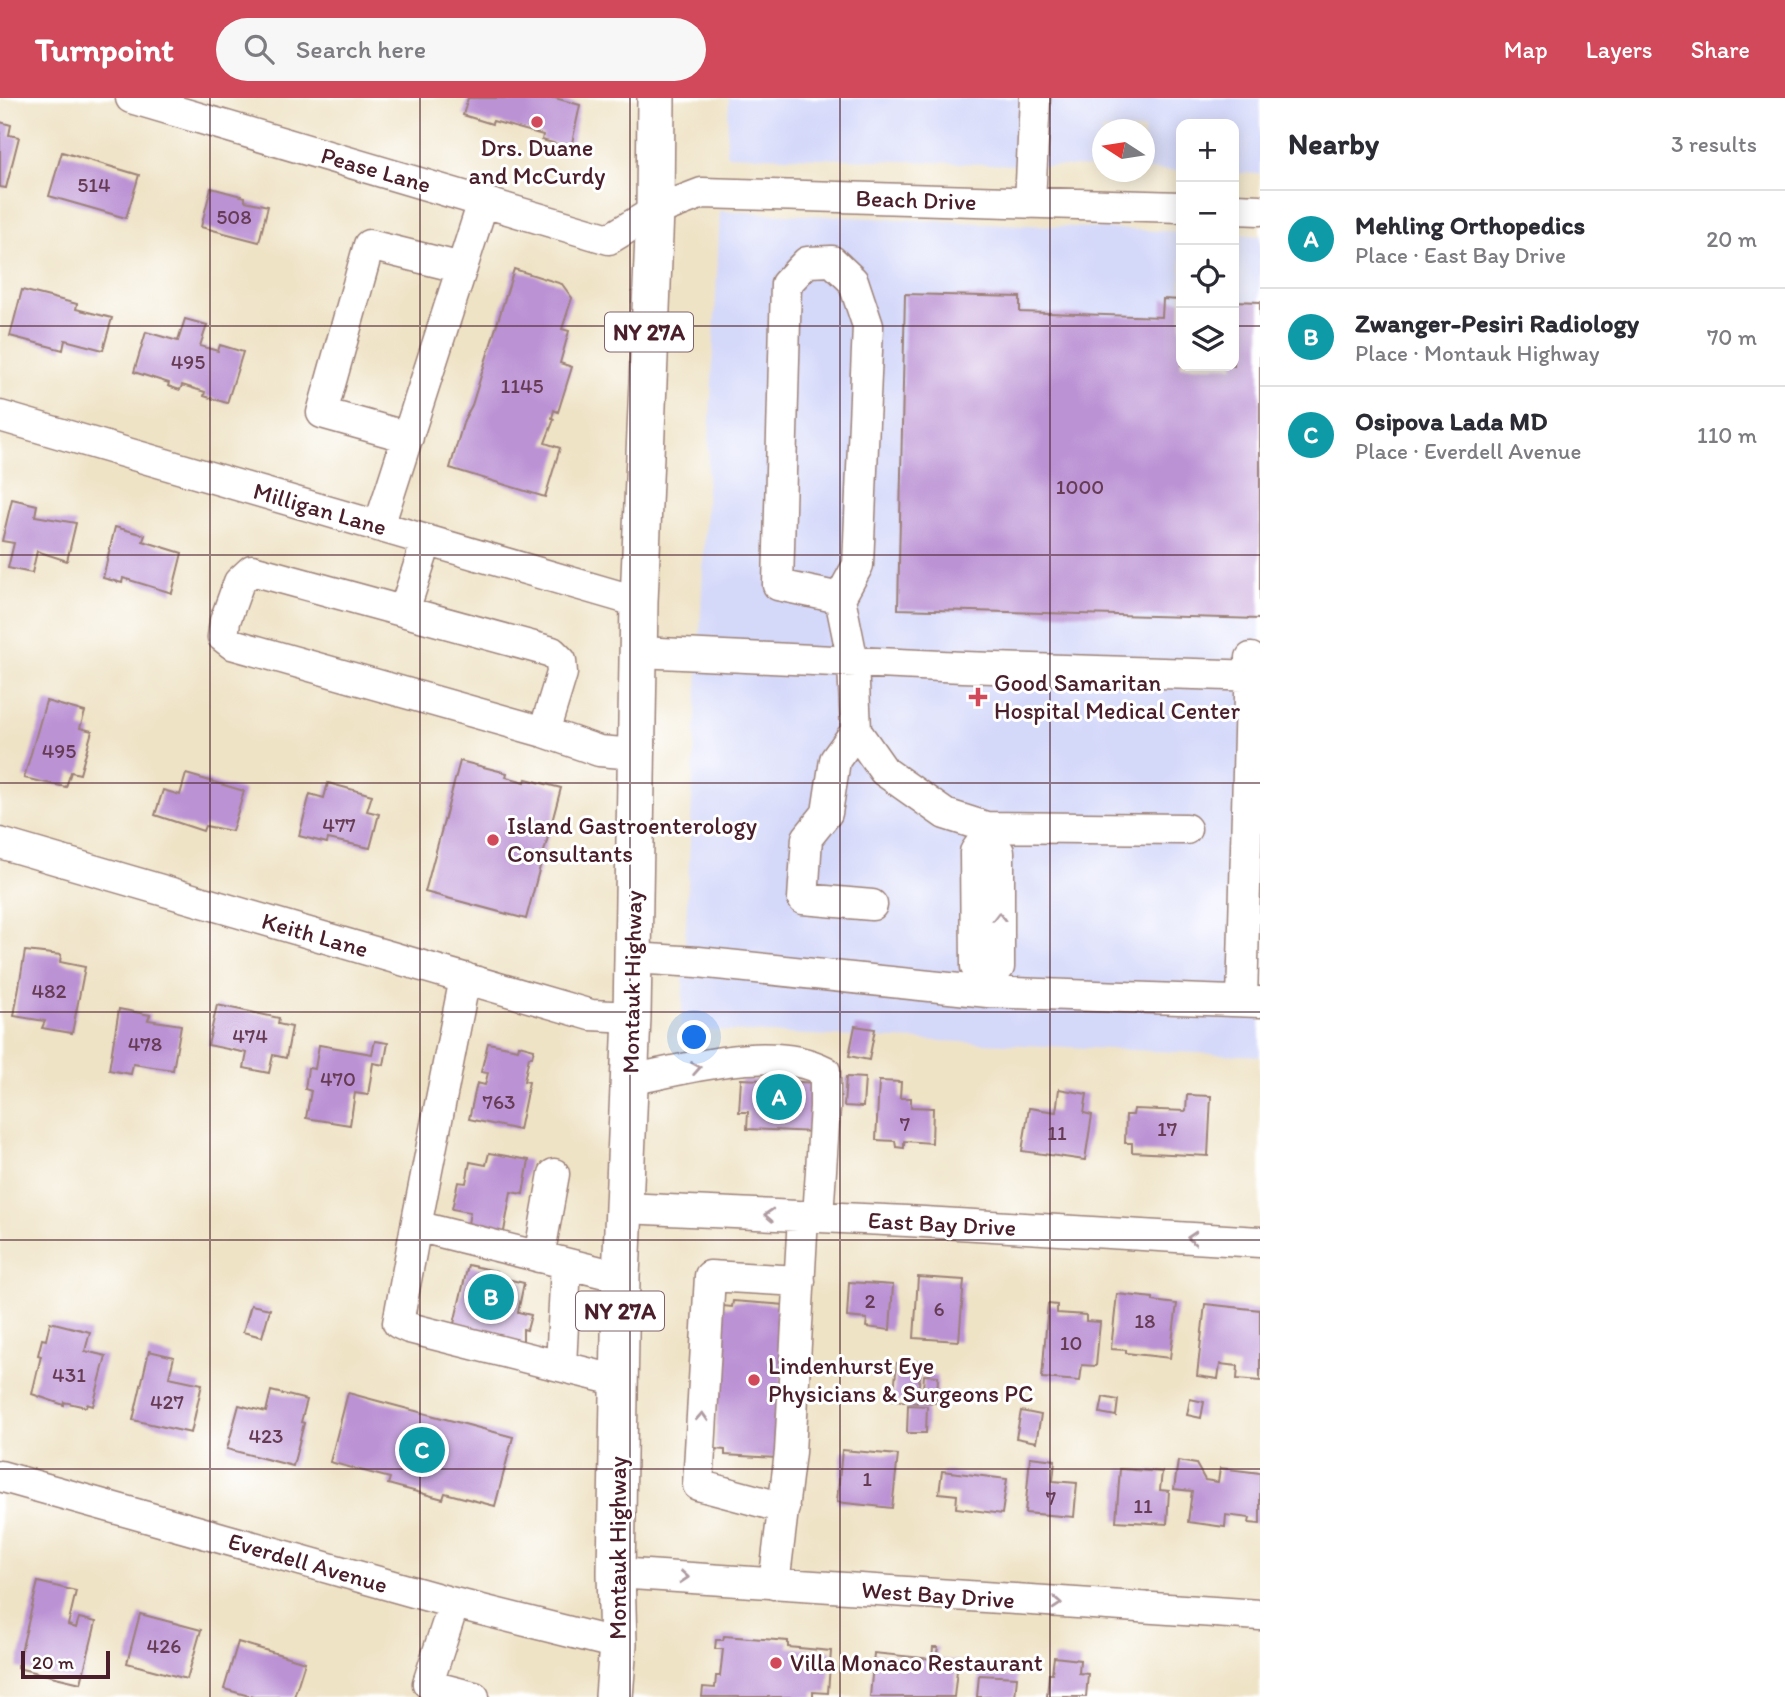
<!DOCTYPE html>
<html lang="en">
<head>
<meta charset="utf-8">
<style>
  body { margin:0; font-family:Itim,sans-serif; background:#f7f7f7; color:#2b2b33 }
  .controls { position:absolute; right:21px; top:21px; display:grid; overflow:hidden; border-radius:14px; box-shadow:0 4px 18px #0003 }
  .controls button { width:63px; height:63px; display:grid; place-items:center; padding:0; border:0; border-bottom:2px solid #e1e1e2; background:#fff; color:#2b2b33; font:35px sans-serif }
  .compass { position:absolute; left:1092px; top:21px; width:63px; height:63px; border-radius:50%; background:#fff; box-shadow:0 4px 18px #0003; rotate:282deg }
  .scale { position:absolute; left:21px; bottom:18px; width:89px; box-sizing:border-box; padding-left:7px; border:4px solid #4a1f2b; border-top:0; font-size:19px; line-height:24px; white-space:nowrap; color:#4a1f2b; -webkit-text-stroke:5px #fff; paint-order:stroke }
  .you { position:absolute; left:695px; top:940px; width:24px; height:24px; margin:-18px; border:5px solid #fff; border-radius:50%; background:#1a73e8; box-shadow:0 0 0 10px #1a73e833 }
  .badge { display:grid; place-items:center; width:46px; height:46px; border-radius:50%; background:#d1495b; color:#fff; font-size:23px; font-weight:700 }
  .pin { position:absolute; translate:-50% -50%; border:4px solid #fff; box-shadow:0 2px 7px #0006 }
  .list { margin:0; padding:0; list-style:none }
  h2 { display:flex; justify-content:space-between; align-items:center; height:91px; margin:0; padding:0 28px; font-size:30px }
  h2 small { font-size:23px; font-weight:400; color:#7c7c81 }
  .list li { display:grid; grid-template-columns:46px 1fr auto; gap:21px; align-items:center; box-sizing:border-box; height:98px; padding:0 28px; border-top:2px solid #e1e1e2 }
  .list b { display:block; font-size:26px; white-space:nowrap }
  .list p { margin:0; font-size:23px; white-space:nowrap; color:#7c7c81 }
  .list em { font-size:23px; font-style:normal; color:#7c7c81 }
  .icon { flex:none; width:38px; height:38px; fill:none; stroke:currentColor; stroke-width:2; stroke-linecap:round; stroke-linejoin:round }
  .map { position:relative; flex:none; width:1260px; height:1599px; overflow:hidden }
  header { display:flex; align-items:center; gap:42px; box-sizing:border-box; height:98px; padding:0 35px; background:#d1495b; color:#fff }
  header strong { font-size:33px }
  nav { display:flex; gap:38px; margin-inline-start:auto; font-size:24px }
  .search { width:490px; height:63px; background:#f7f7f7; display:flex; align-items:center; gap:18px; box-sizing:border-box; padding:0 24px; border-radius:38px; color:#7c7c81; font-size:26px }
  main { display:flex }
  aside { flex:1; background:#fff }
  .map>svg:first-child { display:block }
  .built { fill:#d4d8f9 }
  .building { fill:#bb92d4 }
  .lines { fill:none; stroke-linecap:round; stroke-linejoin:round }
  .minor-casing { stroke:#9c8178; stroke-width:33 }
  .major-casing { stroke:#9c8178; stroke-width:40 }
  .minor { stroke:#fff; stroke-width:30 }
  .major { stroke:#fff; stroke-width:37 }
  .oneway { stroke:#ae9aa0 }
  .grid { fill:none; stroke:#4a1f2b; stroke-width:2; stroke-opacity:0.55 }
  .poi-dot { fill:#d1495b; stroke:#fff; stroke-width:2.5 }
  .labels { text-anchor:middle; stroke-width:6; stroke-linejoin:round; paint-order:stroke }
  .number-label { font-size:21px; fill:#663c55 }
  .shield { fill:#fff; stroke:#80626b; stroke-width:2 }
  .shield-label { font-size:23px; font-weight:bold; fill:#4a1f2b }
  .poi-label { font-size:24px; fill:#4a1f2b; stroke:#fff; text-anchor:start }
  .street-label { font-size:24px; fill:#4a1f2b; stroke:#fff }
</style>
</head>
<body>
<header>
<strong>Turnpoint</strong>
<div class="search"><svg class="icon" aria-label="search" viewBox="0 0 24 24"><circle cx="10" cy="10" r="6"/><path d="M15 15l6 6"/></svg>Search here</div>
<nav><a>Map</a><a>Layers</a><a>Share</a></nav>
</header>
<main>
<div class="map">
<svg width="1260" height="1599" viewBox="0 0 1260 1599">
  <rect width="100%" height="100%" fill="#fff"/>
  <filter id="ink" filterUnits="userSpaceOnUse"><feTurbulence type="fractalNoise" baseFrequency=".0143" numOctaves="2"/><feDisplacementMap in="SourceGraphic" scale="14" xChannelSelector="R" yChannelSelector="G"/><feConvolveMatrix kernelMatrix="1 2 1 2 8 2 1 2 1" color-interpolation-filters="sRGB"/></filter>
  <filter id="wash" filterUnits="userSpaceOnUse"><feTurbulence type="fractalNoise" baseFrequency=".00686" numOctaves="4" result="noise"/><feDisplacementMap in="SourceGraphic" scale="28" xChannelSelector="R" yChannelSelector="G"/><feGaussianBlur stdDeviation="1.57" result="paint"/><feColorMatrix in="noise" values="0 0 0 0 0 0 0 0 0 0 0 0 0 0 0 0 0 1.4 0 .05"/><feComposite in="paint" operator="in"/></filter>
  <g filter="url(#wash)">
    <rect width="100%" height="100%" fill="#efe3c6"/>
    <path class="built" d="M729,0H1260V76L1234,75V26H1181V73L1145,72L1144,32H1102V70L726,57Z
      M720,113L1181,134V268H1234V136L1260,138V958L681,931Z"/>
    <g id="blocks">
      <path class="building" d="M468,0H555L580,7L571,50L542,42L543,37L493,23L492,26L463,17Z
        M0,24L11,27L9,37L19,39L6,90L0,89Z
        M62,54L139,77L126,120L49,98Z
        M211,90L245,99V103L268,108L259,144L201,129Z
        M514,171L562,186L572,200L562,231L569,233L560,265L572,269L558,314L554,312L552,320L554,321L545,345L560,350L545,399L450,370L464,322L472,307Z
        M22,192L77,206L76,211L112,220L103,252L65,242L63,252L10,238Z
        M905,196L1020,199V214L1162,219L1163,201L1181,202V268H1234V203L1260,204V521L898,511Z
        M185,221L207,227L200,248L218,253L220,247L243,254L227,305L204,298L205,294L182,287L180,292L168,288L169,285L134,274L146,234L178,243Z
        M12,401L37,407L35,418L76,425L67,463L37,453L32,475L8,470L14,445L2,443Z
        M115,429L145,437L143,443L182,455L172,495L123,480L122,485L103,480Z
        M46,603L85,614L80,630L92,633L80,676L71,674L66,689L24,680Z
        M460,663L507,675L506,679L525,684L526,681L561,690L526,821L425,794Z
        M186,676L244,693L232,733L205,728L203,733L155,717L163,692L180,697Z
        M328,685L372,697L367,713L379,716L370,750L328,741L327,745L299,738L310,696L324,700Z
        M25,853L61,857L60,864L85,869L72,935L42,930L45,923L14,918Z
        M217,907L279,920L278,926L292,929L286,960L273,957L269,975L244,970L247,955L208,947Z
        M119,911L150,917L148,922L181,927L173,972L133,966L131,976L109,972Z
        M855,928L875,931L869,962L849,958Z
        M375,943L388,945L384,967L373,965L368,997L355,995L350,1027L306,1020L311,993L305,991L308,970L315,971L319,947L372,956Z
        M488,945L518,951L519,947L534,951L532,959H529L524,983L529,984L519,1032L469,1021L477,985L485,987L488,975L481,974Z
        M846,979L865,980L863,1009L844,1008Z
        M741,981L818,985L816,1034L747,1031L748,1014H739Z
        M879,983L901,984L900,1000H911V1009L933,1010L932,1045L904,1043V1050L896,1049L895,1043L876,1042Z
        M1059,991L1087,996L1084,1015L1092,1017L1085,1062L1022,1053L1029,1010L1056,1014Z
        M1187,997L1211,998L1208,1058L1132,1054V1045H1125L1126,1017H1133L1134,1011L1186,1013Z
        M489,1055L529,1062L523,1096L511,1094L503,1139L467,1132L470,1114L452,1111L458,1084L466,1085L470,1064L486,1067Z
        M468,1167L496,1173L495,1178L524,1185L518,1214L531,1217L527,1232L523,1231V1253L452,1234Z
        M918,1179L964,1182L959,1243L914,1240Z
        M849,1184L893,1187L890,1232L866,1229L867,1221L847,1219Z
        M1117,1196L1153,1200V1203L1177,1206L1170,1260L1126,1255V1252L1111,1251Z
        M733,1203L785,1207L778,1360L725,1357V1352L715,1351L723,1208L732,1209Z
        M1048,1206L1057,1207V1215L1086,1217V1223L1100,1224L1096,1268L1082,1267L1080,1283L1042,1280Z
        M1205,1206L1260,1212V1283L1237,1281L1238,1268L1220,1266L1218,1281L1197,1278Z
        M251,1207L270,1211L262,1239L243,1234Z
        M50,1224L90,1234L85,1253L106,1258L93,1308L87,1306L86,1309L64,1304V1307L32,1296L41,1258L38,1257L42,1241L46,1242Z
        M149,1253L174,1259L169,1279L202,1286L191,1335L133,1322Z
        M897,1265L921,1268L917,1305L893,1302Z
        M924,1277L938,1278L937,1305L922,1304Z
        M271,1293L307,1302L301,1324L304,1325L293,1368L227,1351L239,1307L266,1314Z
        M348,1295L513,1339L495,1408L445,1395L443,1401L388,1386L390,1380L330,1364Z
        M1103,1299L1118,1302L1116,1318L1100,1315Z
        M1190,1301L1204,1304L1201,1320L1187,1317Z
        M908,1307L927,1308L926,1335H907Z
        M1021,1313L1041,1317L1036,1344L1016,1340Z
        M842,1352L898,1357L892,1410L837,1404Z
        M1030,1359L1055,1362L1053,1383L1077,1385L1074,1419L1025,1415Z
        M1178,1363L1196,1366L1205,1382L1218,1384L1220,1370L1260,1375V1426L1249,1425L1250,1420L1226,1417L1225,1429L1188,1424L1192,1393L1174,1391Z
        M1120,1371L1162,1374L1160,1392L1169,1393L1167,1426L1116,1423Z
        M942,1373L1007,1381L1002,1416L956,1410L957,1397L939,1395Z
        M38,1484L76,1493L68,1527L76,1530L79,1520L96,1524L81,1585L17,1570Z
        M140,1516L201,1532L187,1581L127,1565Z
        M724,1538L788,1543V1549L831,1553L828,1595L813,1594V1599H702L703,1589L715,1590L716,1578H720L723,1551H715L716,1542H723Z
        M238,1544L305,1564L294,1599H253L224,1591Z
        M933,1549H938L936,1561L958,1563L954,1599H870L874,1555L932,1561Z
        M1054,1559L1080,1562L1079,1575L1088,1576L1086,1599H1047L1049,1575H1052Z
        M979,1577L1017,1579L1015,1599H977Z"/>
    </g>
  </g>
  <g filter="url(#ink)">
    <use href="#blocks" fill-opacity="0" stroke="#9c8178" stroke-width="2"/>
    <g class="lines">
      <defs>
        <path id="minor" d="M131,0L609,141L655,113L702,95L1181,109
          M1030,105L1035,0
          M1234,111L1260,112
          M0,318L639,504
          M408,339L322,315L369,147L462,170
          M379,428L483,104
          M840,500L858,467L868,228L853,183L832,163L807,164L786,186L778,487L840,500L853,564L856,633L884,673L945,716L986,729
          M404,513L427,442
          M639,554L963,569L1260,578
          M856,633L835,662L827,715L807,740L803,801L872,807
          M544,634L562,575L561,563L552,554L252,472L239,484L225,523L223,539L232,546L544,634L599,653L636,656
          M985,740L986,729L1186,731
          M0,745L591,917L632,919
          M632,860L698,864L988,894L1260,904
          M465,880L416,1128L621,1179
          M987,883L999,869V754L985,740L975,754L976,869L987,883L988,894
          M1242,903L1251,560
          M629,982C688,971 770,945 825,973V1009L818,1119
          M624,1110L907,1123L1260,1144
          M416,1128L398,1225L409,1230L619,1283
          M539,1159L554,1076
          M561,1268L566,1166
          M0,1378L446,1503L618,1546
          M784,1410L698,1387L710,1178L800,1183
          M616,1475L1260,1517
          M774,1486L790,1354L803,1118
          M454,1505L428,1585L431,1588L474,1599"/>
        <path id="major" d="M614,1599L618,1546L616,1475L621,1179L632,919L639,504L655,113L656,0"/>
      </defs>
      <use href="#minor" class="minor-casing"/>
      <use href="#major" class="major-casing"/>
      <use href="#minor" class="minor"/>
      <use href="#major" class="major"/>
    </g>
    <defs><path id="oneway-chevron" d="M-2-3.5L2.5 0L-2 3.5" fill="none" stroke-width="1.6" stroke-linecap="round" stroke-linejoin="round" transform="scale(1.75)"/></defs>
    <g class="oneway">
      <use href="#oneway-chevron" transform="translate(999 819) rotate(-90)"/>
      <use href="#oneway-chevron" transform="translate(696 970) rotate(-10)"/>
      <use href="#oneway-chevron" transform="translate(769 1117) rotate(-177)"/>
      <use href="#oneway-chevron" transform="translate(1192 1140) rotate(-177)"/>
      <use href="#oneway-chevron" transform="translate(702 1319) rotate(-87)"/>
      <use href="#oneway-chevron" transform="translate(684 1479) rotate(4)"/>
      <use href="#oneway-chevron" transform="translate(1057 1505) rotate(4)"/>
    </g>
  </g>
  <path class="grid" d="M210,0V1599M420,0V1599M630,0V1599M840,0V1599M1050,0V1599M0,228H1181M1234,228H1260M0,457H1260M0,685H1260M0,914H1260M0,1142H1260M0,1371H1260"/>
  <g class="poi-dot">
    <circle cx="537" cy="24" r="7"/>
    <path d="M974.5 588.5h7v7h7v7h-7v7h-7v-7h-7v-7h7z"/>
    <circle cx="493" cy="742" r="7"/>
    <circle cx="754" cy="1282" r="7"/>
    <circle cx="776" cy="1565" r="7"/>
  </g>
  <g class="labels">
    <g class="number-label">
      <text x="94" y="94">514</text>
      <text x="234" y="126">508</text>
      <text x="188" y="271">495</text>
      <text x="522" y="295">1145</text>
      <text x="1080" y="396">1000</text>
      <text x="59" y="660">495</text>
      <text x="339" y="734">477</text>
      <text x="49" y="900">482</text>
      <text x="250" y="945">474</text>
      <text x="145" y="953">478</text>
      <text x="338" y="988">470</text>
      <text x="499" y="1011">763</text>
      <text x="905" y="1033">7</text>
      <text x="1167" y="1038">17</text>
      <text x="1057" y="1042">11</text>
      <text x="870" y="1210">2</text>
      <text x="939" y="1218">6</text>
      <text x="1145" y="1230">18</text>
      <text x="1071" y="1252">10</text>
      <text x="69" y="1284">431</text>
      <text x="167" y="1311">427</text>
      <text x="266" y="1345">423</text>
      <text x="867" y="1388">1</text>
      <text x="1051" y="1407">7</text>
      <text x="1143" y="1415">11</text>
      <text x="164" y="1555">426</text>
    </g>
    <g class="shield">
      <rect x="605" y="214.5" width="88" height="39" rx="5"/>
      <rect x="576" y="1193.5" width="88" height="39" rx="5"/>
    </g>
    <g class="shield-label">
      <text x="649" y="242">NY 27A</text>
      <text x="620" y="1221">NY 27A</text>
    </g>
    <g class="poi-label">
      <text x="537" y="58" text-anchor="middle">Drs. Duane<tspan x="537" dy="28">and McCurdy</tspan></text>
      <text x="994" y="593">Good Samaritan<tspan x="994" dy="28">Hospital Medical Center</tspan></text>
      <text x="507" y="736">Island Gastroenterology<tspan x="507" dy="28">Consultants</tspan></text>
      <text x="768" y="1276">Lindenhurst Eye<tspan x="768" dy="28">Physicians &amp; Surgeons PC</tspan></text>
      <text x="790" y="1573">Villa Monaco Restaurant</text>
    </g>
    <g class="street-label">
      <text transform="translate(376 72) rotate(16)" y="8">Pease Lane</text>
      <text transform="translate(916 102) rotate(2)" y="8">Beach Drive</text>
      <text transform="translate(320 411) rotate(16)" y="8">Milligan Lane</text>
      <text transform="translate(315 837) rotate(16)" y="8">Keith Lane</text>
      <text transform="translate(632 884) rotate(-89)" y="8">Montauk Highway</text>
      <text transform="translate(942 1126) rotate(3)" y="8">East Bay Drive</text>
      <text transform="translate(618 1450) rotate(-90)" y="8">Montauk Highway</text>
      <text transform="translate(308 1465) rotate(16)" y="8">Everdell Avenue</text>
      <text transform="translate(938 1497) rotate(4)" y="8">West Bay Drive</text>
    </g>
  </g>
</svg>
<div class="controls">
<button>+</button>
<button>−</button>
<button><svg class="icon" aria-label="locate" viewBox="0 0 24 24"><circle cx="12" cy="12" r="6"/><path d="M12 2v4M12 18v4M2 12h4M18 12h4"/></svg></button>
<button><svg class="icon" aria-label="layers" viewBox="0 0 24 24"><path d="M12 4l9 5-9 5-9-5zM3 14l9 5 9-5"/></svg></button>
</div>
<svg class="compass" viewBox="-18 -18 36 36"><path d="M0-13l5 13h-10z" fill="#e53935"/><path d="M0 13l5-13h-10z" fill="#7c7c81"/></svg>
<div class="scale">20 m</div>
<div class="you"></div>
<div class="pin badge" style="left:779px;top:999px;background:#0f9aa8">A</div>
<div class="pin badge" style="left:491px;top:1199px;background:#0f9aa8">B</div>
<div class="pin badge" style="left:422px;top:1352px;background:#0f9aa8">C</div>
</div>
<aside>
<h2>Nearby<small>3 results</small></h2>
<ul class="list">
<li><span class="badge" style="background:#0f9aa8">A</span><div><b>Mehling Orthopedics</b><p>Place · East Bay Drive</p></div><em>20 m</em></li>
<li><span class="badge" style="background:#0f9aa8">B</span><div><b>Zwanger-Pesiri Radiology</b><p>Place · Montauk Highway</p></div><em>70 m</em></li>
<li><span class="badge" style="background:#0f9aa8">C</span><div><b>Osipova Lada MD</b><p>Place · Everdell Avenue</p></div><em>110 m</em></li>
</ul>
</aside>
</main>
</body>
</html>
